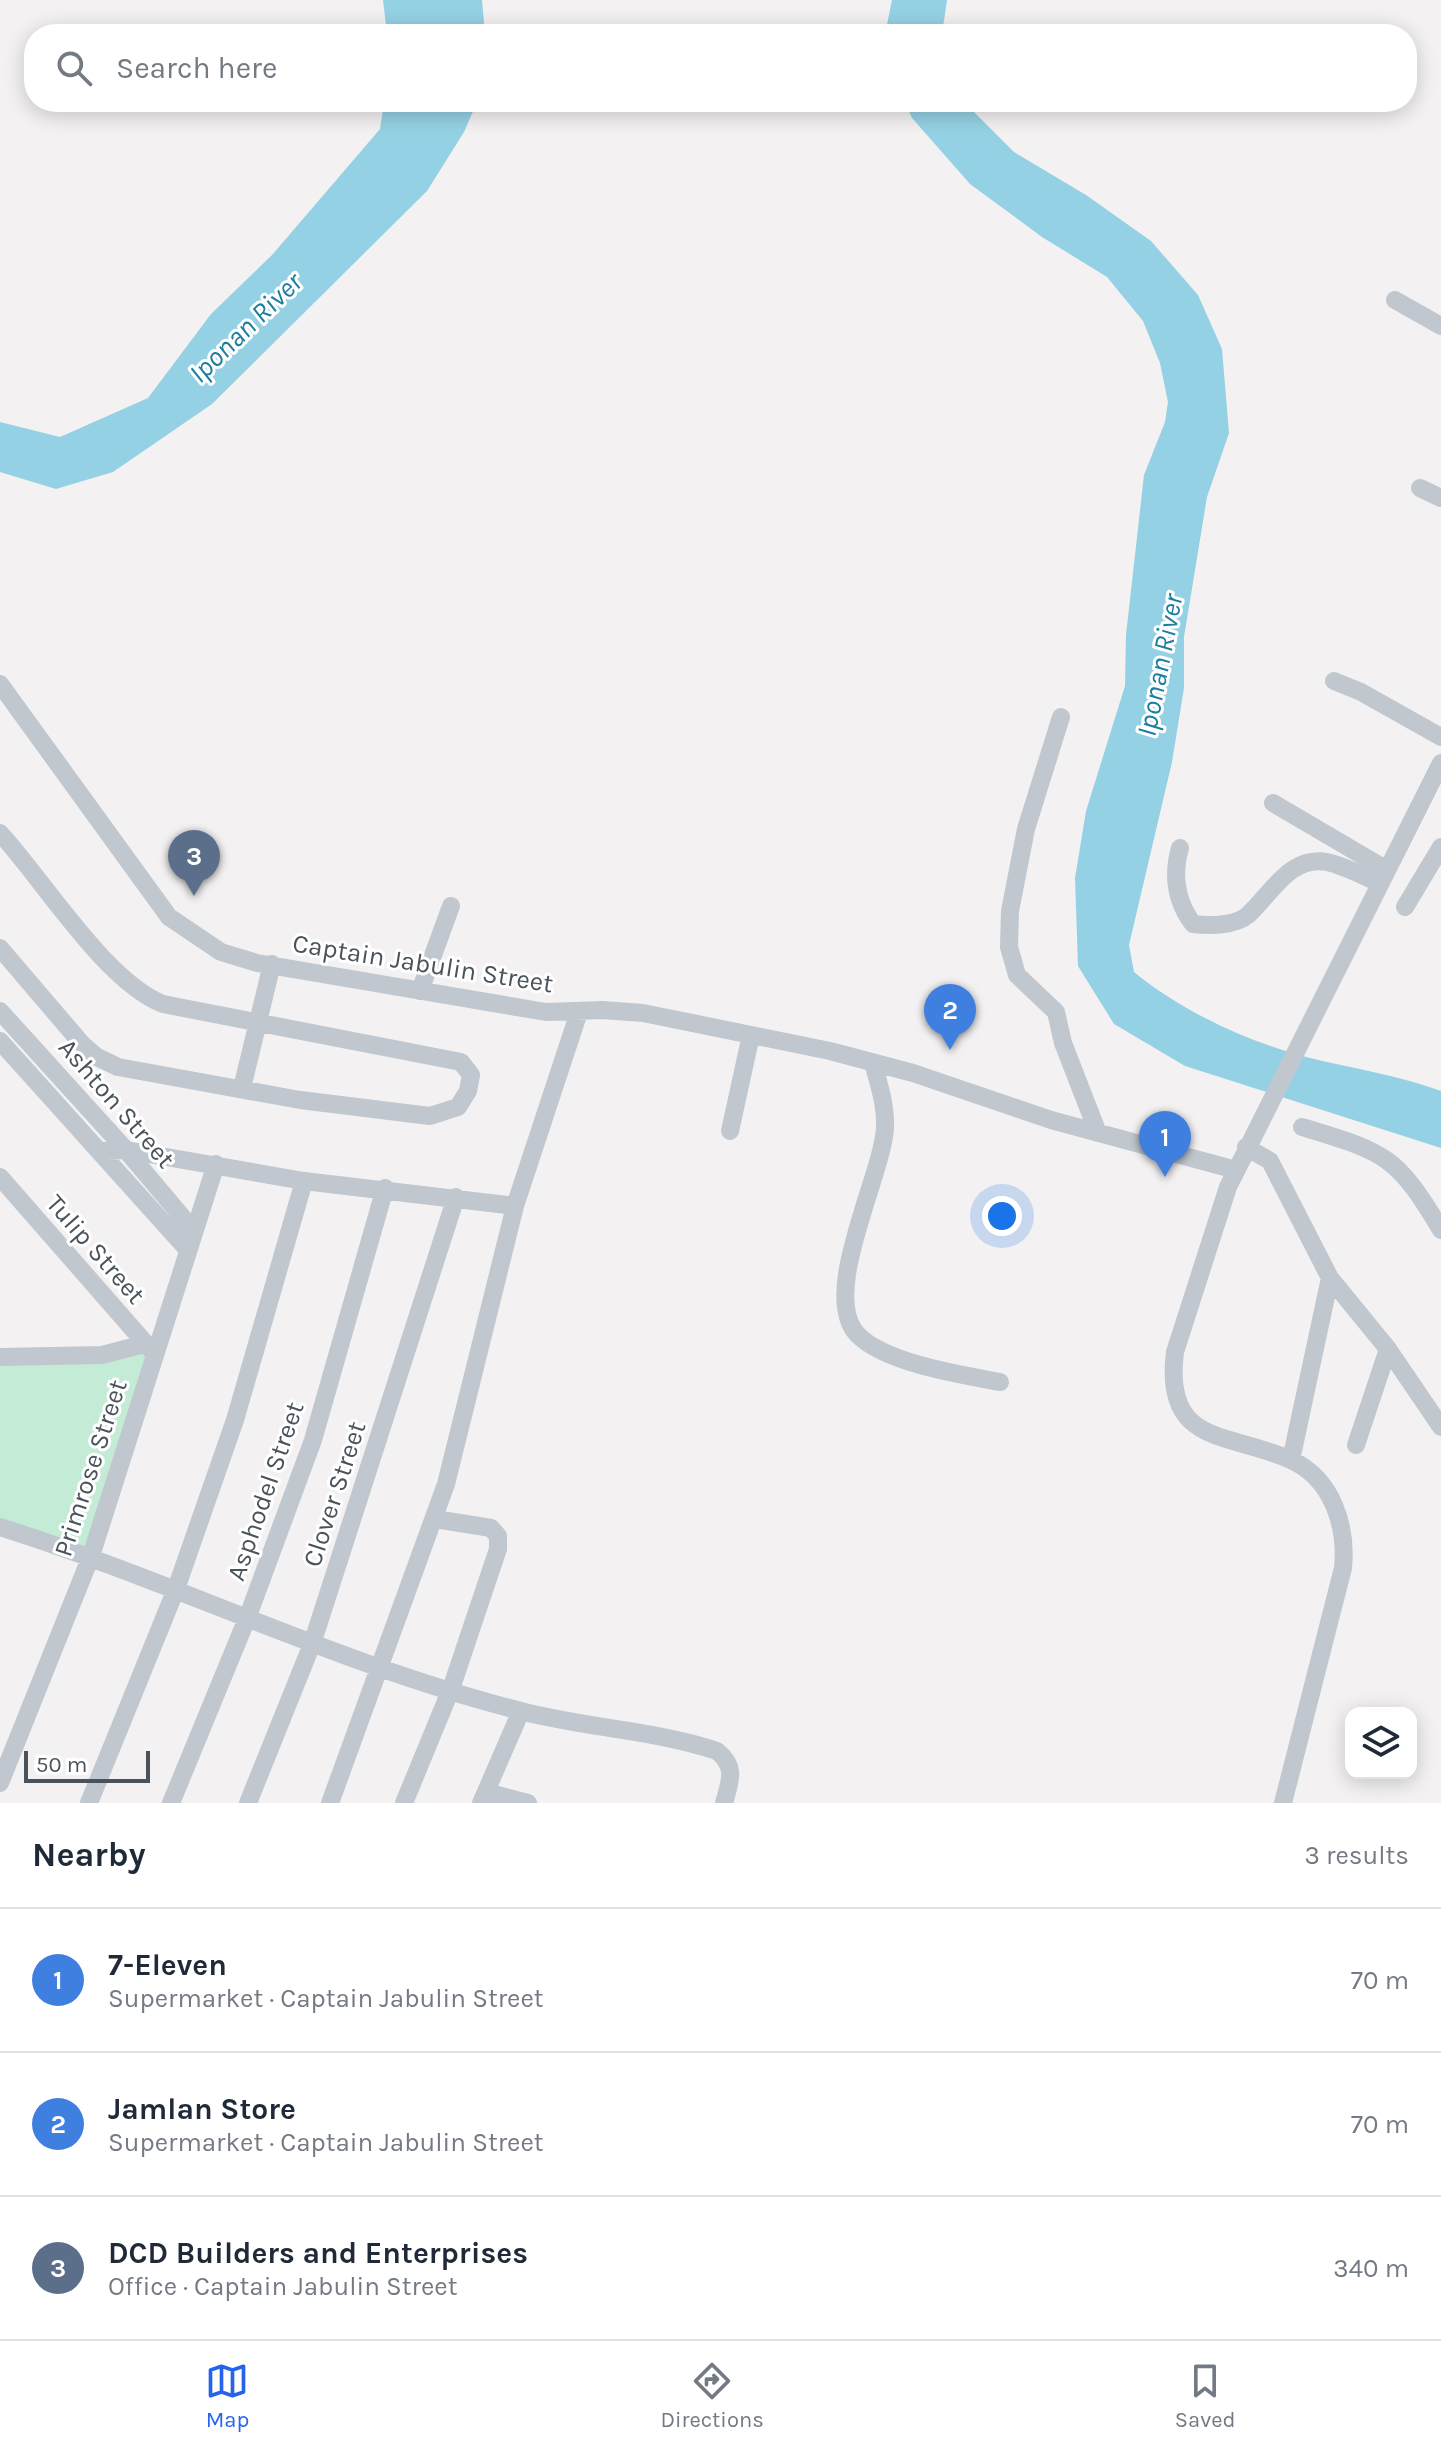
<!DOCTYPE html>
<html lang="en">
<head>
<meta charset="utf-8">
<style>
  body { margin:0; font-family:Karla,sans-serif; background:#f6f6f7; color:#1f2937 }
  .controls { position:absolute; right:24px; bottom:24px; display:grid; overflow:hidden; border-radius:16px; box-shadow:0 4px 20px #0003 }
  .controls button { width:72px; height:72px; display:grid; place-items:center; padding:0; border:0; border-bottom:2px solid #e0e1e3; background:#fff; color:#1f2937; font:40px sans-serif }
  .scale { position:absolute; left:24px; bottom:20px; width:126px; box-sizing:border-box; padding-left:8px; border:4px solid #4a535c; border-top:0; font-size:22px; line-height:28px; white-space:nowrap; color:#4a535c; -webkit-text-stroke:6px #fff; paint-order:stroke }
  .you { position:absolute; left:1002px; top:1216px; width:28px; height:28px; margin:-20px; border:6px solid #fff; border-radius:50%; background:#1a73e8; box-shadow:0 0 0 12px #1a73e833 }
  .badge { display:grid; place-items:center; width:52px; height:52px; border-radius:50%; background:#2563eb; color:#fff; font-size:26px; font-weight:700 }
  .pin { position:absolute; translate:-50% -66px; filter:drop-shadow(0 2px 4px #0008) }
  .pin::after { content:''; position:absolute; top:42px; width:28px; height:24px; background:inherit; clip-path:polygon(0 0,100% 0,50% 100%) }
  .list { margin:0; padding:0; list-style:none }
  h2 { display:flex; justify-content:space-between; align-items:center; height:104px; margin:0; padding:0 32px; font-size:34px }
  h2 small { font-size:26px; font-weight:400; color:#747a83 }
  .list li { display:grid; grid-template-columns:52px 1fr auto; gap:24px; align-items:center; box-sizing:border-box; height:144px; padding:0 32px; border-top:2px solid #e0e1e3 }
  .list b { display:block; font-size:30px; white-space:nowrap }
  .list p { margin:0; font-size:26px; white-space:nowrap; color:#747a83 }
  .list em { font-size:26px; font-style:normal; color:#747a83 }
  .icon { flex:none; width:44px; height:44px; fill:none; stroke:currentColor; stroke-width:2; stroke-linecap:round; stroke-linejoin:round }
  .map { position:relative; flex:none; width:1441px; height:1803px; overflow:hidden }
  .search { position:absolute; background:#fff; box-shadow:0 4px 20px #0003; left:24px; right:24px; top:24px; height:88px; display:flex; align-items:center; gap:20px; box-sizing:border-box; padding:0 28px; border-radius:32px; color:#747a83; font-size:30px }
  .sheet { height:536px; background:#fff }
  nav { display:flex; justify-content:space-around; align-items:center; box-sizing:border-box; height:112px; border-top:2px solid #e0e1e3; background:#fff; font-size:22px; color:#747a83 }
  nav a { display:grid; justify-items:center; gap:4px }
  nav .on { color:#2563eb }
  .map>svg:first-child { display:block }
  .green { fill:#c4ebd5 }
  .water { fill:#95d1e4 }
  .lines { fill:none; stroke-linecap:round; stroke-linejoin:round }
  .minor { stroke:#c0c7ce; stroke-width:18 }
  .labels { text-anchor:middle; stroke-width:6; stroke-linejoin:round; paint-order:stroke }
  .street-label { font-size:26px; fill:#4a535c; stroke:#fff }
  .water-label { font-size:28px; font-style:italic; fill:#1b7e9f; stroke:#fff }
</style>
</head>
<body>
<div class="map">
<svg width="1441" height="1803" viewBox="0 0 1441 1803">
  <rect width="100%" height="100%" fill="#f3f1f1"/>
  <path class="green" d="M139,1351L147,1357L86,1550L0,1524V1366Z"/>
  <path class="water" d="M383,0H482L485,34H387Z
    M892,0H947L942,34H885Z
    M384,102H477L464,132L427,191L212,404L113,472L56,489L0,472V422L60,437L148,398L211,314L272,255L380,129Z
    M905,102H964L1014,152L1086,195L1151,241L1198,295L1222,349L1229,433L1207,497L1184,637V688L1172,762L1129,945L1134,972C1183,1012 1248,1042 1310,1058C1355,1069 1398,1075 1441,1091V1148L1185,1066L1114,1024L1078,966L1075,878L1086,811L1125,686L1126,635L1144,475L1165,422L1168,402L1160,363L1143,321L1107,277L1042,237L970,184L912,118Z"/>
  <g class="lines">
    <path class="minor" d="M1395,300L1441,326
      M1420,488L1441,498
      M1334,681L1361,692L1441,737
      M0,684L169,917L221,952L257,963L546,1012L602,1010L643,1013L830,1051L913,1073L1051,1120L1236,1170
      M1061,717L1026,829L1010,911L1009,947L1017,975L1056,1012L1063,1043L1098,1133
      M1273,803L1387,870
      M0,833C44,881 105,981 163,1004L461,1062L471,1075L468,1091L458,1107L430,1116L300,1100L118,1067L97,1057L82,1044L0,948
      M1180,848C1172,876 1176,901 1193,924C1209,926 1235,926 1248,915C1271,894 1290,855 1327,862C1345,866 1363,876 1380,883
      M1405,907L1441,847
      M420,991L451,906
      M0,1011L126,1150L194,1231
      M0,1041L187,1249
      M873,1063C879,1084 886,1106 885,1128C882,1177 820,1293 857,1334C884,1363 962,1375 1000,1382
      M242,1088L272,964
      M1302,1127C1384,1152 1396,1154 1441,1230
      M730,1131L751,1035
      M1246,1147L1270,1161L1330,1278L1388,1349L1441,1427
      M99,1151L126,1150L304,1181L515,1206
      M0,1177L153,1352
      M0,1357L102,1355L144,1344
      M1356,1445L1388,1349
      M1291,1460L1330,1278
      M0,1527C175,1582 342,1666 521,1711C585,1728 654,1730 717,1751C737,1767 730,1781 724,1803
      M0,1783L91,1556L216,1164
      M486,1792L528,1803
      M89,1803L176,1589L235,1420L304,1181
      M171,1803L248,1616L313,1440L385,1188
      M248,1803L312,1644L456,1197
      M330,1803L446,1484L515,1206L579,1012
      M404,1803L451,1689L498,1549V1536L491,1528L435,1519
      M481,1803L521,1711
      M1283,1803L1343,1568C1347,1527 1333,1479 1291,1460C1230,1432 1163,1447 1175,1352L1228,1187L1441,763"/>
  </g>
  <g class="labels">
    <g class="street-label">
      <text transform="translate(423 963) rotate(9)" y="9">Captain Jabulin Street</text>
      <text transform="translate(117 1103) rotate(49)" y="9">Ashton Street</text>
      <text transform="translate(96 1249) rotate(49)" y="9">Tulip Street</text>
      <text transform="translate(90 1468) rotate(-72)" y="9">Primrose Street</text>
      <text transform="translate(265 1491) rotate(-71)" y="9">Asphodel Street</text>
      <text transform="translate(334 1494) rotate(-72)" y="9">Clover Street</text>
    </g>
    <g class="water-label">
      <text transform="translate(245 327) rotate(-44)" y="10">Iponan River</text>
      <text transform="translate(1159 665) rotate(-79)" y="10">Iponan River</text>
    </g>
  </g>
</svg>
<div class="controls">
<button><svg class="icon" aria-label="layers" viewBox="0 0 24 24"><path d="M12 4l9 5-9 5-9-5zM3 14l9 5 9-5"/></svg></button>
</div>
<div class="scale">50 m</div>
<div class="you"></div>
<div class="pin badge" style="left:1165px;top:1177px;background:#3f7fe0">1</div>
<div class="pin badge" style="left:950px;top:1050px;background:#3f7fe0">2</div>
<div class="pin badge" style="left:194px;top:896px;background:#5c6f8a">3</div>
<div class="search"><svg class="icon" aria-label="search" viewBox="0 0 24 24"><circle cx="10" cy="10" r="6"/><path d="M15 15l6 6"/></svg>Search here</div>
</div>
<section class="sheet">
<h2>Nearby<small>3 results</small></h2>
<ul class="list">
<li><span class="badge" style="background:#3f7fe0">1</span><div><b>7-Eleven</b><p>Supermarket · Captain Jabulin Street</p></div><em>70 m</em></li>
<li><span class="badge" style="background:#3f7fe0">2</span><div><b>Jamlan Store</b><p>Supermarket · Captain Jabulin Street</p></div><em>70 m</em></li>
<li><span class="badge" style="background:#5c6f8a">3</span><div><b>DCD Builders and Enterprises</b><p>Office · Captain Jabulin Street</p></div><em>340 m</em></li>
</ul>
</section>
<nav>
<a class="on"><svg class="icon" aria-label="map" viewBox="0 0 24 24"><path d="M3 6l6-2 6 2 6-2v14l-6 2-6-2-6 2zM9 4v14M15 6v14"/></svg>Map</a>
<a><svg class="icon" aria-label="directions" viewBox="0 0 24 24"><path d="M12 3l9 9-9 9-9-9zM9 14v-3h6M13 9l2 2-2 2"/></svg>Directions</a>
<a><svg class="icon" aria-label="saved" viewBox="0 0 24 24"><path d="M7 4h10v16l-5-4-5 4z"/></svg>Saved</a>
</nav>
</body>
</html>
